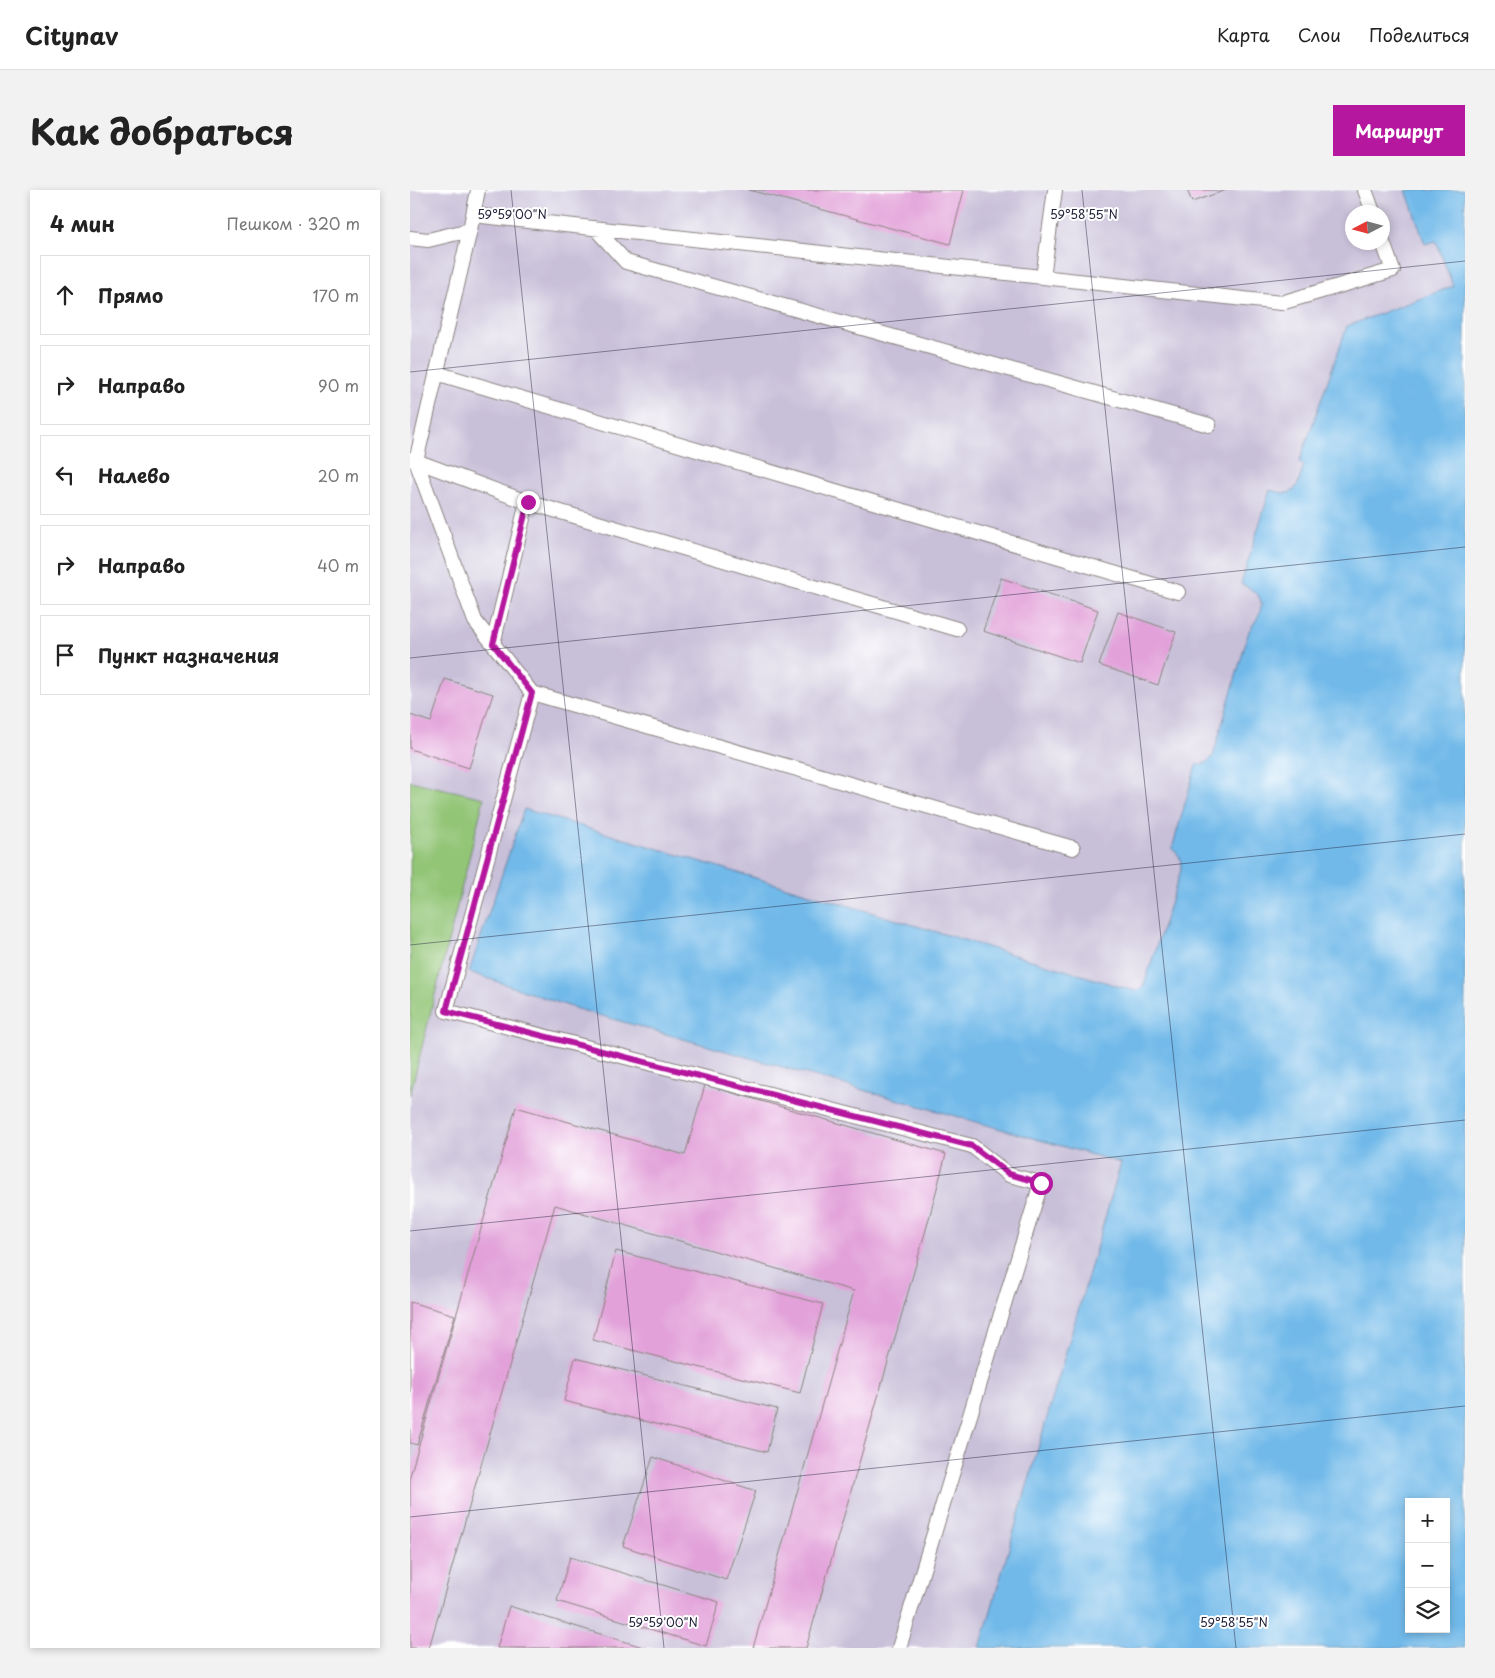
<!DOCTYPE html>
<html lang="ru">
<head>
<meta charset="utf-8">
<style>
  body { margin:0; font-family:"Playpen Sans",sans-serif; background:#f2f2f2; color:#222 }
  .controls { position:absolute; right:15px; bottom:15px; display:grid; overflow:hidden; border-radius:0px; box-shadow:0 2px 8px #0003 }
  .controls button { width:45px; height:45px; display:grid; place-items:center; padding:0; border:0; border-bottom:1px solid #e0e0e0; background:#fff; color:#222; font:25px sans-serif }
  .compass { position:absolute; left:935px; top:15px; width:45px; height:45px; border-radius:50%; background:#fff; box-shadow:0 2px 8px #0003; rotate:264deg }
  .stop { position:absolute; width:15px; height:15px; margin:-11px; border:4px solid #b5179e; border-radius:50%; background:#fff }
  .stop.end { background:#b5179e; border-color:#fff; box-shadow:0 1px 5px #0008 }
  .list { margin:0; padding:0; list-style:none }
  h2 { display:flex; justify-content:space-between; align-items:center; height:65px; margin:0; padding:0 20px; font-size:21px }
  h2 small { font-size:16px; font-weight:400; color:#767676 }
  .list li { display:grid; grid-template-columns:32px 1fr auto; gap:15px; align-items:center; box-sizing:border-box; height:80px; margin:0 10px 10px; padding:0 10px; border:1px solid #e0e0e0; border-radius:0px }
  .list b { display:block; font-size:19px; white-space:nowrap }
  .list em { font-size:16px; font-style:normal; color:#767676 }
  .icon { flex:none; width:28px; height:28px; fill:none; stroke:currentColor; stroke-width:2; stroke-linecap:round; stroke-linejoin:round }
  .map { position:relative; flex:none; width:1055px; height:1458px; overflow:hidden; border-radius:0px }
  header { display:flex; align-items:center; gap:30px; box-sizing:border-box; height:70px; padding:0 25px; background:#fff; border-bottom:1px solid #e0e0e0 }
  header strong { font-size:24px }
  nav { display:flex; gap:28px; margin-inline-start:auto; font-size:18px }
  .intro { display:flex; align-items:center; justify-content:space-between; box-sizing:border-box; height:120px; padding:0 30px }
  h1 { margin:0; font-size:35px }
  .button { padding:12px 22px; border-radius:0px; background:#b5179e; color:#fff; font-size:18px; font-weight:700 }
  main { display:flex; gap:30px; padding:0 30px }
  aside { flex:1; background:#fff; border-radius:0px; box-shadow:0 2px 8px #0003 }
  .map>svg:first-child { display:block }
  .industrial { fill:#c8bfd8; fill-rule:evenodd }
  .green { fill:#92c576; stroke:#5a7458 }
  .water { fill:#71b9e9; stroke:#4a6e92; fill-rule:evenodd }
  .building { fill:#e2a1d9 }
  .lines { fill:none; stroke-linecap:round; stroke-linejoin:round }
  .service-casing { stroke:#8a8281; stroke-width:16 }
  .service { stroke:#fff; stroke-width:14 }
  .route { stroke:#b5179e; stroke-width:6 }
  .ticks { fill:none; stroke:#22223b; stroke-width:1; stroke-opacity:0.45 }
  .ticks-label { font-size:12px; text-anchor:middle; fill:#22223b; stroke:#fff; stroke-width:4; stroke-linejoin:round; paint-order:stroke }
</style>
</head>
<body>
<header>
<strong>Citynav</strong>
<nav><a>Карта</a><a>Слои</a><a>Поделиться</a></nav>
</header>
<div class="intro"><h1>Как добраться</h1><a class="button">Маршрут</a></div>
<main>
<aside>
<h2>4 мин<small>Пешком · 320 m</small></h2>
<ul class="list">
<li><svg class="icon" aria-label="ahead" viewBox="0 0 24 24"><path d="M12 20V5M6 11l6-6 6 6"/></svg><div><b>Прямо</b></div><em>170 m</em></li>
<li><svg class="icon" aria-label="right" viewBox="0 0 24 24"><path d="M7 20v-9h11M14 6l5 5-5 5"/></svg><div><b>Направо</b></div><em>90 m</em></li>
<li><svg class="icon" aria-label="left" viewBox="0 0 24 24"><path d="M17 20v-9H6M10 6l-5 5 5 5"/></svg><div><b>Налево</b></div><em>20 m</em></li>
<li><svg class="icon" aria-label="right" viewBox="0 0 24 24"><path d="M7 20v-9h11M14 6l5 5-5 5"/></svg><div><b>Направо</b></div><em>40 m</em></li>
<li><svg class="icon" aria-label="arrive" viewBox="0 0 24 24"><path d="M6 21V4h12l-3 4 3 4H6"/></svg><div><b>Пункт назначения</b></div></li>
</ul>
</aside>
<div class="map">
<svg width="1055" height="1458" viewBox="0 0 1055 1458">
  <rect width="100%" height="100%" fill="#fff"/>
  <filter id="ink" filterUnits="userSpaceOnUse"><feTurbulence type="fractalNoise" baseFrequency=".02" numOctaves="2"/><feDisplacementMap in="SourceGraphic" scale="10" xChannelSelector="R" yChannelSelector="G"/><feConvolveMatrix kernelMatrix="1 2 1 2 8 2 1 2 1" color-interpolation-filters="sRGB"/></filter>
  <filter id="wash" filterUnits="userSpaceOnUse"><feTurbulence type="fractalNoise" baseFrequency=".0096" numOctaves="4" result="noise"/><feDisplacementMap in="SourceGraphic" scale="20" xChannelSelector="R" yChannelSelector="G"/><feGaussianBlur stdDeviation="1.12" result="paint"/><feColorMatrix in="noise" values="0 0 0 0 0 0 0 0 0 0 0 0 0 0 0 0 0 1.4 0 .05"/><feComposite in="paint" operator="in"/></filter>
  <g filter="url(#wash)">
    <rect width="100%" height="100%" fill="#f2e2c7"/>
    <path class="industrial" d="M0,0H1055V92L937,136L889,272L894,275L887,298L880,303L873,304L860,300L831,394L841,398L851,409L852,416L850,426L839,441L803,566L799,571L792,575H786L769,663L771,670V680L733,798L725,801L59,781L164,818L712,973L570,1458H0ZM942,22H972V52H942Z"/>
    <path class="green" d="M0,591L74,608L0,905Z"/>
    <path class="water" d="M996,0H1055V1458H570L711,973L164,818L59,782L114,619L725,801L733,798L771,680C771,670 771,665 762,659L786,575C794,575 798,572 803,566L839,441C854,420 859,406 831,394L860,300C888,308 886,299 894,275L889,273L937,136L1043,96L1026,51L1015,54ZM999,1312H1036V1439H999Z"/>
    <g id="blocks">
      <path class="building" d="M339,0H554L540,54Z
        M777,0H816L782,12Z
        M591,388L688,420L670,473L573,441Z
        M708,422L766,442L748,495L689,475Z
        M35,489L83,504L59,578L0,559V525L21,532Z
        M295,895L536,964L517,1036L396,1458H343L444,1101L145,1015L19,1458H0V1286L106,917L275,965Z
        M206,1061L413,1114L390,1203L183,1150Z
        M0,1112L45,1125L7,1255L0,1253Z
        M165,1168L367,1219L357,1262L154,1211Z
        M243,1267L346,1301L316,1390L213,1356Z
        M160,1367L309,1412L296,1456L147,1411Z
        M99,1416L236,1458H87Z"/>
    </g>
  </g>
  <g filter="url(#ink)">
    <use href="#blocks" fill-opacity="0" stroke="#8a8281" stroke-width="1"/>
    <g class="lines">
      <defs>
        <path id="service" d="M955,0L963,22
          M63,25L871,113L983,80L972,50
          M185,38L216,72L799,235
          M60,40L6,271L117,312L83,454
          M0,48L18,50L60,40L68,0
          M633,87L645,0
          M26,183L768,402
          M0,269L6,271L65,431L122,503L36,821L562,956L599,985L631,993L489,1458
          M117,312L547,439
          M122,503L663,658"/>
      </defs>
      <use href="#service" class="service-casing"/>
      <use href="#service" class="service"/>
    </g>
  </g>
  <g class="lines" filter="url(#ink)">
    <path class="route" d="M118,312L83,454L122,503L36,821L562,956L599,984L631,993"/>
  </g>
  <path class="ticks" d="M101,0L254,1458M672,0L826,1458M0,182L1055,71M0,468L1055,357M0,755L1055,644M0,1041L1055,930M0,1327L1055,1216"/>
  <g class="ticks-label">
    <text x="102" y="29">59°59'00"N</text>
    <text x="674" y="29">59°58'55"N</text>
    <text x="253" y="1437">59°59'00"N</text>
    <text x="824" y="1437">59°58'55"N</text>
  </g>
</svg>
<div class="controls">
<button>+</button>
<button>−</button>
<button><svg class="icon" aria-label="layers" viewBox="0 0 24 24"><path d="M12 4l9 5-9 5-9-5zM3 14l9 5 9-5"/></svg></button>
</div>
<svg class="compass" viewBox="-18 -18 36 36"><path d="M0-13l5 13h-10z" fill="#e53935"/><path d="M0 13l5-13h-10z" fill="#767676"/></svg>
<div class="stop" style="left:631px;top:993px"></div>
<div class="stop end" style="left:118px;top:312px"></div>
</div>
</main>
</body>
</html>
